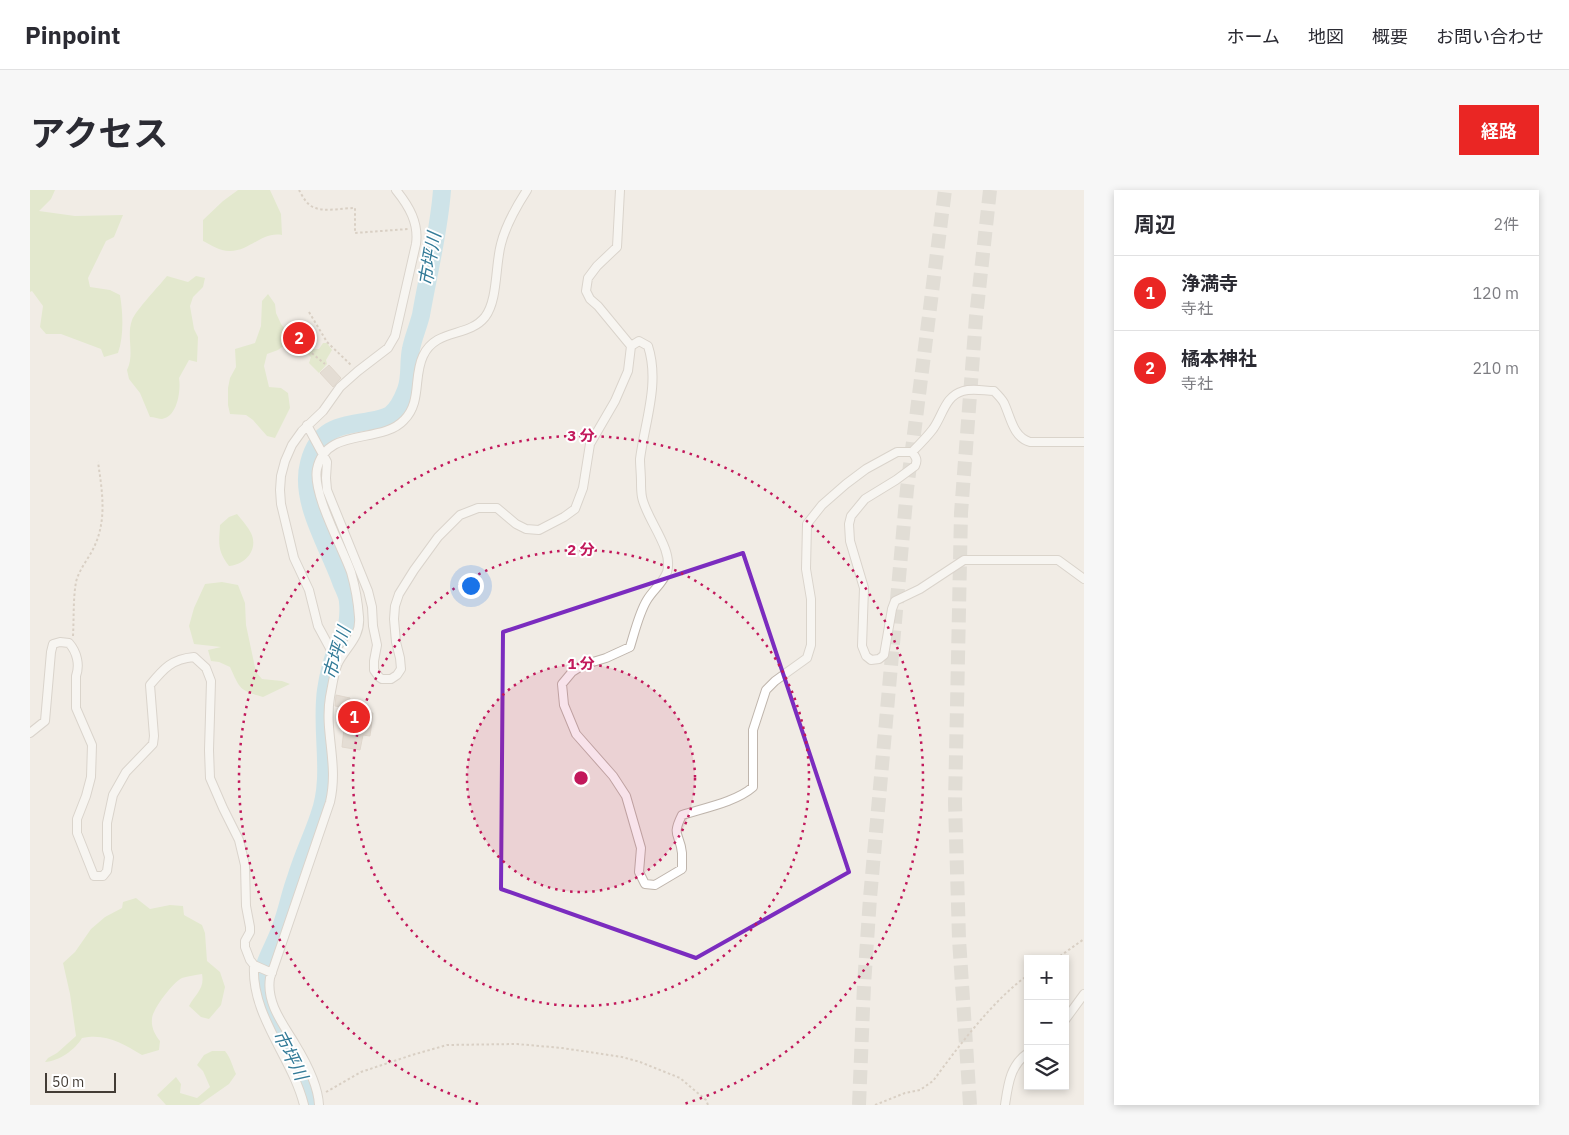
<!DOCTYPE html>
<html lang="ja">
<head>
<meta charset="utf-8">
<style>
  body { margin:0; font-family:"IBM Plex Sans","Noto Sans JP",sans-serif; background:#f7f7f7; color:#2b2b33 }
  .controls { position:absolute; right:15px; bottom:15px; display:grid; overflow:hidden; border-radius:0px; box-shadow:0 2px 8px #0003 }
  .controls button { width:45px; height:45px; display:grid; place-items:center; padding:0; border:0; border-bottom:1px solid #e1e1e2; background:#fff; color:#2b2b33; font:25px sans-serif }
  .scale { position:absolute; left:15px; bottom:12px; width:71px; box-sizing:border-box; padding-left:5px; border:2px solid #433c35; border-top:0; font-size:14px; line-height:18px; white-space:nowrap; color:#433c35; -webkit-text-stroke:4px #fff; paint-order:stroke }
  .you { position:absolute; left:440px; top:395px; width:18px; height:18px; margin:-12px; border:4px solid #fff; border-radius:50%; background:#1a73e8; box-shadow:0 0 0 8px #1a73e833 }
  .badge { display:grid; place-items:center; width:32px; height:32px; border-radius:50%; background:#ea2624; color:#fff; font-size:16px; font-weight:700 }
  .pin { position:absolute; translate:-50% -50%; border:2px solid #fff; box-shadow:0 1px 5px #0006 }
  .list { margin:0; padding:0; list-style:none }
  h2 { display:flex; justify-content:space-between; align-items:center; height:65px; margin:0; padding:0 20px; font-size:21px }
  h2 small { font-size:16px; font-weight:400; color:#7c7c81 }
  .list li { display:grid; grid-template-columns:32px 1fr auto; gap:15px; align-items:center; box-sizing:border-box; height:75px; padding:0 20px; border-top:1px solid #e1e1e2 }
  .list b { display:block; font-size:19px; white-space:nowrap }
  .list p { margin:0; font-size:16px; white-space:nowrap; color:#7c7c81 }
  .list em { font-size:16px; font-style:normal; color:#7c7c81 }
  .icon { flex:none; width:28px; height:28px; fill:none; stroke:currentColor; stroke-width:2; stroke-linecap:round; stroke-linejoin:round }
  .map { position:relative; flex:none; width:1054px; height:915px; overflow:hidden; border-radius:0px }
  header { display:flex; align-items:center; gap:30px; box-sizing:border-box; height:70px; padding:0 25px; background:#fff; border-bottom:1px solid #e1e1e2 }
  header strong { font-size:24px }
  nav { display:flex; gap:28px; margin-inline-start:auto; font-size:18px }
  .intro { display:flex; align-items:center; justify-content:space-between; box-sizing:border-box; height:120px; padding:0 30px }
  h1 { margin:0; font-size:35px }
  .button { padding:12px 22px; border-radius:0px; background:#ea2624; color:#fff; font-size:18px; font-weight:700 }
  main { display:flex; gap:30px; padding:0 30px }
  aside { flex:1; background:#fff; border-radius:0px; box-shadow:0 2px 8px #0003 }
  .map>svg:first-child { display:block }
  .green { fill:#d3e3b1 }
  .lines { fill:none; stroke-linecap:round; stroke-linejoin:round }
  .river { stroke:#a5d8ea; stroke-width:18 }
  .building { fill:#d5c9bf; stroke:#ccbdaf }
  .highway-tunnel { stroke:#cec9c2; stroke-width:14; stroke-dasharray:14 7; stroke-linecap:butt }
  .street-casing { stroke:#bfb5ac; stroke-width:10 }
  .path { stroke:#bdac9b; stroke-width:2; stroke-dasharray:2.5 2.5; stroke-linecap:butt }
  .street { stroke:#fff; stroke-width:8 }
  .marked { fill:none; stroke:#7b2cbf; stroke-width:4; stroke-linejoin:round }
  .ring { fill:none; stroke:#c2185b; stroke-width:2.5; stroke-dasharray:2.5 5 }
  .labels { text-anchor:middle; stroke-width:4; stroke-linejoin:round; paint-order:stroke }
  .water-label { font-size:18px; font-style:italic; fill:#337b98; stroke:#fff }
  .centre { fill:#c2185b; stroke:#fff; stroke-width:2.5 }
  .ring-label { font-size:15px; text-anchor:middle; font-weight:bold; fill:#c2185b; stroke:#fff; stroke-width:4; stroke-linejoin:round; paint-order:stroke }
</style>
</head>
<body>
<header>
<strong>Pinpoint</strong>
<nav><a>ホーム</a><a>地図</a><a>概要</a><a>お問い合わせ</a></nav>
</header>
<div class="intro"><h1>アクセス</h1><a class="button">経路</a></div>
<main>
<div class="map">
<svg width="1054" height="915" viewBox="0 0 1054 915">
  <rect width="100%" height="100%" fill="#f1ece5"/>
  <path class="green" d="M0,0H25L21,9L9,21L45,26L93,25L84,47L76,51L58,88L60,97L80,100L90,105C93,123 94,146 88,163L74,167L71,159L31,144H16L10,137L13,116L2,101L0,102Z
    M208,0H240L251,24L252,45C232,41 219,62 199,61C190,61 181,55 173,51V30L193,11Z
    M137,86L158,92L166,86L175,88L173,97L163,107L160,116L164,139L168,147L167,172L159,170L149,188C151,199 148,227 132,229C129,229 124,227 120,227L110,203L99,189L97,180C105,164 96,147 102,130C106,120 129,96 137,86Z
    M238,104L245,114L246,123L251,134L257,141L255,155L248,160L237,164L234,176L239,197L251,198L258,203L260,218L245,248L237,246L223,230L216,225L200,224L198,215V198L200,188L206,177L205,159L225,153L231,136L232,111Z
    M293,153H297L302,160L296,170L297,174L289,183L279,173L281,167L274,161L276,157L284,159H289Z
    M207,324C212,330 218,337 221,343C229,360 215,375 199,376C187,360 189,354 190,335L199,327Z
    M192,392L208,395L215,413L216,435L226,482L232,489L252,491L260,494L233,507C209,500 210,499 200,477L189,472L181,471L178,460L191,457L164,454L159,436L164,418L175,394Z
    M106,708L120,719L140,715L153,716L154,725L172,735L175,743L177,771L190,782L195,797L191,815L179,829L171,827L159,816C165,804 175,799 172,784C166,785 158,786 152,788C143,792 122,820 122,829C121,837 125,845 130,851L129,860L112,865C92,853 76,843 52,848C45,860 29,871 15,872L18,868L27,863L46,846L40,804L33,773L45,762L61,739L75,727L92,718L93,712Z
    M182,861H195C201,868 202,876 206,884L199,894L169,915H136L127,905L146,887L151,894L150,903L167,908L180,897L173,881L167,875L174,865Z"/>
  <g class="lines">
    <path class="river" d="M282,915C278,872 232,838 232,794C231,774 245,756 251,737C257,721 260,704 266,688C272,667 282,647 289,626C304,586 290,542 296,500C298,487 301,473 306,461C309,455 313,449 315,443C318,435 319,421 318,412C318,405 312,396 310,389C297,354 269,310 279,273C288,238 309,236 340,231C346,230 355,228 360,225C367,220 373,208 376,200C381,187 378,173 381,159C383,148 388,137 391,125C398,84 409,42 412,0"/>
  </g>
  <path class="building" d="M262,135L280,136V149L271,148V151H262Z
    M299,175L311,188L303,197L290,183Z
    M306,505L320,508L319,518L305,516Z
    M316,519L343,523L340,546L333,545L330,560L312,557Z"/>
  <g class="lines">
    <path class="highway-tunnel" d="M829,915L834,795L840,708L877,299L915,0
      M940,915L929,749L925,613L931,323L946,127L960,0"/>
    <defs>
      <path id="street" d="M601,156L609,151L618,156C630,193 615,231 610,269C610,276 611,284 611,292C611,296 611,302 612,307C616,329 644,359 637,382C633,393 623,400 617,410C609,423 605,441 600,457L576,468L553,475L542,482L532,494L534,515L546,544L583,586L596,606L611,658L609,682L615,694L625,695L652,679C652,674 652,669 652,663C650,643 641,647 652,625C674,618 706,612 723,597V540L736,500L745,491L777,468L781,455V409L776,379L777,334L792,315L816,294L836,279L867,262H882
        M277,235L297,272L296,288L297,300L338,401L342,417L343,436L347,455L344,471V480L349,487L352,489H361L367,485L371,479L370,468L366,452L364,429L365,416L369,404L384,380L408,347L430,325L448,318H467L486,334L496,339L509,340L534,327L545,319L553,298L560,254L585,211L598,181L601,156L568,116L560,109L556,101L558,88L567,76L587,57L590,0
        M882,262C886,267 888,270 885,276L866,290L835,309L821,326L819,334L820,351L834,398L832,456L836,466L841,470L849,469L854,465L862,419L865,411L890,399L934,370H1028L1054,389
        M882,262C889,255 897,247 903,239C913,225 915,206 933,201C943,198 955,201 964,201C968,205 972,209 974,213C981,228 983,247 1000,252H1054
        M308,473L288,436L279,400L264,368L251,314L250,300L251,286L255,271L262,255L272,241L293,221L310,197L328,181L358,158L365,146L386,54C389,33 379,16 366,0
        M0,543L15,531L21,462L23,454L30,452L39,453C47,462 50,475 46,486V518L62,555L61,587L56,606L47,629V643L64,686H73L77,681L79,667L77,660V633L83,605L96,582L123,554L124,546L120,495C134,478 142,469 164,467L176,478L181,491L179,560L180,588L193,618L209,650L215,675L216,716L220,737V742L215,751V757L220,770L224,775L242,783
        M224,775C221,826 262,867 274,915
        M1035,830L1054,804
        M289,915C288,894 276,872 265,854C253,834 236,813 240,788L300,612C309,574 294,542 300,507C302,497 304,482 308,473C316,457 331,447 329,427C328,412 325,396 321,382C312,357 282,303 287,279C296,236 351,255 374,230C392,212 383,187 393,166C406,138 438,148 455,127C468,110 465,76 471,54C476,34 486,17 497,0
        M975,915C978,895 980,875 998,863"/>
    </defs>
    <use href="#street" class="street-casing"/>
    <path class="path" d="M269,0C272,5 275,12 281,16C292,23 312,18 325,18V43L378,39
      M279,122L297,152L322,176
      M278,160L295,174
      M43,446C44,428 43,409 46,392C49,379 60,367 65,355C77,328 72,300 68,272
      M1026,769L1054,749
      M296,902L331,882L382,865L417,855L487,854L532,858L592,867L610,872L650,888L676,910L678,915
      M845,915L875,903L890,900L903,891C928,857 963,810 998,785"/>
    <use href="#street" class="street"/>
  </g>
  <path d="M0 0H1054V915H0ZM713,363L819,682L666,768L471,699L473,442Z" fill="#f1ece5" fill-opacity=".55" fill-rule="evenodd"/>
  <path class="marked" d="M713,363L819,682L666,768L471,699L473,442Z"/>
  <circle cx="551" cy="588" r="114" fill="#c2185b" fill-opacity=".12"/>
  <g class="ring">
    <circle cx="551" cy="588" r="114"/>
    <circle cx="551" cy="588" r="228"/>
    <path d="M448 914A342 342 0 1 1 654 914"/>
  </g>
  <g class="labels">
    <g class="water-label">
      <text transform="translate(400 69) rotate(-80)" y="6">市坪川</text>
      <text transform="translate(307 463) rotate(-73)" y="6">市坪川</text>
      <text transform="translate(260 865) rotate(63)" y="6">市坪川</text>
    </g>
  </g>
  <circle cx="551" cy="588" r="8" class="centre"/>
  <g class="ring-label">
    <text x="551" y="251">3 分</text>
    <text x="551" y="365">2 分</text>
    <text x="551" y="479">1 分</text>
  </g>
</svg>
<div class="controls">
<button>+</button>
<button>−</button>
<button><svg class="icon" aria-label="layers" viewBox="0 0 24 24"><path d="M12 4l9 5-9 5-9-5zM3 14l9 5 9-5"/></svg></button>
</div>
<div class="scale">50 m</div>
<div class="you"></div>
<div class="pin badge" style="left:324px;top:527px">1</div>
<div class="pin badge" style="left:269px;top:148px">2</div>
</div>
<aside>
<h2>周辺<small>2件</small></h2>
<ul class="list">
<li><span class="badge">1</span><div><b>浄満寺</b><p>寺社</p></div><em>120 m</em></li>
<li><span class="badge">2</span><div><b>橘本神社</b><p>寺社</p></div><em>210 m</em></li>
</ul>
</aside>
</main>
</body>
</html>
